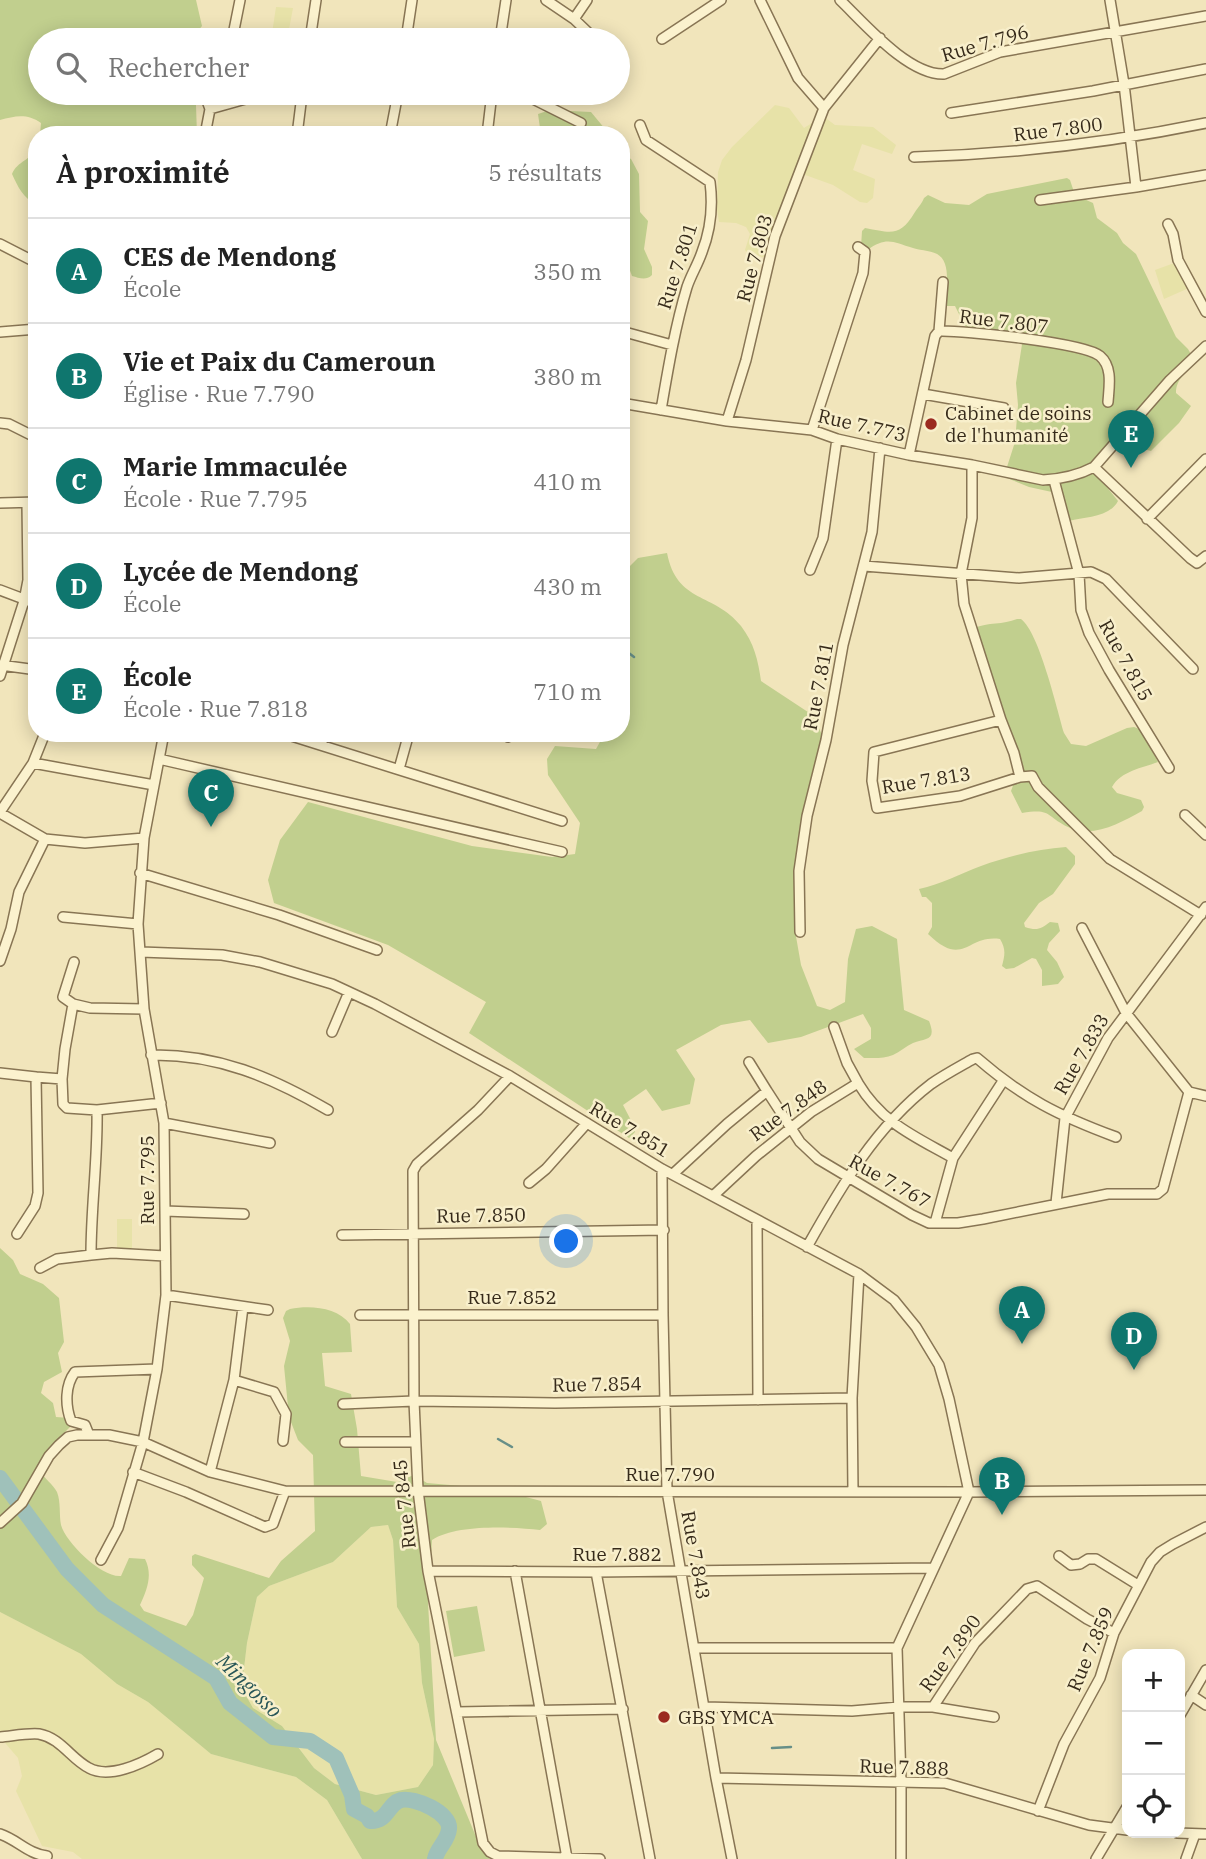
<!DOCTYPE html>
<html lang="fr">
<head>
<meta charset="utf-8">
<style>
  body { margin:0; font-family:"IBM Plex Serif",serif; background:#f2f2f2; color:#222 }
  .controls { position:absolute; right:21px; bottom:21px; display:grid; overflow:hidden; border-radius:14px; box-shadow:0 4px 18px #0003 }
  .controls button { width:63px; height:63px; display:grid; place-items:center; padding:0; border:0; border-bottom:2px solid #e0e0e0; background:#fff; color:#222; font:35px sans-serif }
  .you { position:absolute; left:567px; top:1242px; width:24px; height:24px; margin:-18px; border:5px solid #fff; border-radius:50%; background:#1a73e8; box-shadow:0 0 0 10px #1a73e833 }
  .badge { display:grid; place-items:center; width:46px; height:46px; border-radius:50%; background:#0f766e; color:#fff; font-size:23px; font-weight:700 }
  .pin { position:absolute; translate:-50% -58px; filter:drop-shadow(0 2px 4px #0008) }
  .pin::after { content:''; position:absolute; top:37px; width:24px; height:21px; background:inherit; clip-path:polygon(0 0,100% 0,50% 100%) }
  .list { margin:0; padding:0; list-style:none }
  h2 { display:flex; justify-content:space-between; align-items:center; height:91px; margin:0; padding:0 28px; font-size:30px }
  h2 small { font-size:23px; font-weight:400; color:#767676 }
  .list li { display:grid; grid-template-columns:46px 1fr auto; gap:21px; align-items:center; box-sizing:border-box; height:105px; padding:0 28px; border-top:2px solid #e0e0e0 }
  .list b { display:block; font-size:26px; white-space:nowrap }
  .list p { margin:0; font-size:23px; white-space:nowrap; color:#767676 }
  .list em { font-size:23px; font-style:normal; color:#767676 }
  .icon { flex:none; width:38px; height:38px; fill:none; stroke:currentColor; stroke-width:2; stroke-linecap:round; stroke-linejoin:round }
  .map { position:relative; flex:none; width:1206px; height:1859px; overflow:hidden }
  .search { position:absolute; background:#fff; box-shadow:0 4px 18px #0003; left:28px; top:28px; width:602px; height:77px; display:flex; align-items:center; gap:18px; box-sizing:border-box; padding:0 24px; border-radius:38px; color:#767676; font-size:26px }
  .panel { position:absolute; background:#fff; box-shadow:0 4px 18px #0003; left:28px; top:126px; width:602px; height:616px; border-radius:28px }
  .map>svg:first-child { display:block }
  .farmland { fill:#e7e2a8 }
  .green { fill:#c1cf8e; fill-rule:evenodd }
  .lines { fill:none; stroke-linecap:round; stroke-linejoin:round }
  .stream { stroke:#678f88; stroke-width:2.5 }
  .river { stroke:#9fc1ba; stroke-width:16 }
  .minor-casing { stroke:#887554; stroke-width:12 }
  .minor { stroke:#fbf2ce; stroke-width:9 }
  .poi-dot { fill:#9b2a20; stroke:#f8efcb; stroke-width:2.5 }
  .labels { text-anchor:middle; stroke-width:5; stroke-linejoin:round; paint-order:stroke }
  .street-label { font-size:19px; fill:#362a1a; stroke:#f8efcb }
  .poi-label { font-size:19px; fill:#362a1a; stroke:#f8efcb; text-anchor:start }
  .water-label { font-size:21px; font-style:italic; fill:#285657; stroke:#f8efcb }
</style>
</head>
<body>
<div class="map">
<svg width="1206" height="1859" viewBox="0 0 1206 1859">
  <rect width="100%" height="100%" fill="#f1e5bb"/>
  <path class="farmland" d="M276,7L293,8L287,40H271Z
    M775,105L789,108L804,128L823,116L835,125L873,127L896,145L892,154L862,144L853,170L875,179L873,198L867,203L860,202L833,185L797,172L767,257H763L747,253L745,250L750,234L746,227L736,223L719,222L717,210L718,172L722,160L732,147Z
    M1177,262L1189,288L1164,299L1155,270Z
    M117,1219H132V1249H117Z
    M388,1525L393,1540L397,1607L419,1644L422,1683L434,1739L433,1765L418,1787L376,1795L335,1784L314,1768L282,1726L253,1708L245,1694L243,1677L247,1643L257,1597L269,1586L333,1562L371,1527Z
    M0,1612L81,1654L117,1684L148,1702L211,1754L296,1777L327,1800L362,1859H82L73,1852L42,1846L16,1791L22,1776L18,1758L0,1737Z"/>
  <path class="green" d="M0,0H196L202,26L190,40H40V93H192L196,105L197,135H40L41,123C27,113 15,116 0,120Z
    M550,110L591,112L610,135H541L538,114Z
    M37,147V205C23,198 18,187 12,174C17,161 32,160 37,147Z
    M621,154L631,159L639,174L640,212L648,221L644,249L652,267V275C646,281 639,278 632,276L626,260L621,255Z
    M1067,178L1070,180L1075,195L1093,203L1097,218L1117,233L1123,243L1136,254L1176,337L1188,349L1196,363C1186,372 1176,379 1176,393L1191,406L1179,423L1151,451L1144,449L1138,442L1130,440C1117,449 1102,460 1098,476L1118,501C1110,517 1085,517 1069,521L1061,494L1029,487L1007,478L1006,470L1015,442L1018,405L1016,383L1023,338L993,335L965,326L955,306H947L944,303C946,291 949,276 945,264C940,249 925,252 913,248C893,242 887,236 867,250L861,247L862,231L865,228C892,233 900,237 915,212C918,207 921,205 924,198L928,195L945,203L969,205L987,194Z
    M667,553C677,604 714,592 741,626C754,643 758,660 761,681L814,716L824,740L808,804L795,893L794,925L801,965L817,1006L830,1010L845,1002L848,959L856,929L872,926L897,939L904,1010L929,1021C937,1041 926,1038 913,1043C906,1046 900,1052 893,1055C884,1059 873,1058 864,1058L854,1049L871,1039V1028L863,1014L801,1037L768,1043L750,1020L721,1025L676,1050L695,1079L690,1104L662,1111L646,1089L623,1105L635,1128V1132L629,1138L469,1033L486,1002L388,945L274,903L268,880L280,840L308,802L472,846L552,857L575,854L580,823L548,775L547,759L555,746L596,749L605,733H621V652L630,641L621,625V575L638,558Z
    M1017,619H1021C1039,632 1057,709 1064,733L1071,744L1086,746L1127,728L1134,727L1142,730L1158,762C1142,768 1121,771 1112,787L1117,793L1141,800L1144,807L1142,811C1120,823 1093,839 1068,827C1045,816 1052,808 1022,813L1011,791L1015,780L1014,754L974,628C988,622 1003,625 1017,619Z
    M1066,847L1075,856V864L1053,894L1039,903L1024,923L1025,927C1037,931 1041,929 1050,922L1058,923L1060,931L1049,943L1047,950L1057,962L1064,977L1058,984L1042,986V970L1036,959L1032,958L1014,968L1006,969L1002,966C1005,955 1006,949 1000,939C967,934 964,969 928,934L932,927V903L926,897H922L919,889C941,884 960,874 981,866C1008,856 1038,849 1066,847Z
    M0,1248L13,1260L20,1274L43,1284L59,1298L64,1342L58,1353L62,1372L44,1382L41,1393L53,1403L56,1417L69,1418L72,1425L49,1448L39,1471C44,1477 53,1485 57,1492C61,1502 59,1515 61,1525C66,1543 102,1578 121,1576L129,1558L145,1559C153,1575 147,1590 140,1605L144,1611L186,1626L193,1615L204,1578L192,1565V1556L195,1554L269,1578L281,1561L315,1531L313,1455L298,1440L289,1417L284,1366L290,1341L283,1318L286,1311L290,1309C310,1305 337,1307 350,1324L352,1352L322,1353L325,1386L351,1394L357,1429L361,1476L397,1482L414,1475L427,1483L496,1489L541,1501L547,1524L540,1530C512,1527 457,1524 432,1540L428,1603L436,1740L479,1844L490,1859H362L327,1800L296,1777L211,1754L148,1702L117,1684L81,1654L0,1612ZM388,1525L393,1540L397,1607L419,1644L422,1683L434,1739L433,1765L418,1787L376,1795L335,1784L314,1768L282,1726L253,1708L245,1694L243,1677L247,1643L257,1597L269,1586L333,1562L371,1527Z
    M477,1606L485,1651L454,1657L446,1611Z"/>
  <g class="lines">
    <path class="stream" d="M621,647L634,657
      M301,735L336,740L338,733
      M498,1439L512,1447
      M772,1748L791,1747"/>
    <path class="river" d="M0,1478L67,1569L103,1605L216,1678L230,1703L273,1737L310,1741L336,1758L352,1795L354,1809L367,1816L370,1821C388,1822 387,1804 401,1800C415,1797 451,1813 449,1829C448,1841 437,1848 435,1859"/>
    <defs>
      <path id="minor" d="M546,0L574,19L587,0
        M760,0L798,78L824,108L880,38
        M840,0C865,24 908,75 944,74L1000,52L1206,16
        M1110,0L1124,84L1136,187L1206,175
        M574,19L596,40
        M662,39L721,0
        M232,40L240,0
        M310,40L316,0
        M406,40L412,0
        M500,40L506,0
        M618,62L619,63
        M204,93L210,109L205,135
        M521,93L581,123
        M210,109L267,93L302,98
        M951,113L1093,91L1206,69
        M640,125L646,140L710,182C713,205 711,229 702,252C698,264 691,275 687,287C675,327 668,369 661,410
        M297,135L302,95
        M390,135L398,93
        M487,135L492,93
        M914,157C1012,154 1109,143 1206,123
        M1040,200L1136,187
        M1168,224L1173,234L1178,260L1206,312
        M0,244L37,263
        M621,331L672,345
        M939,331L943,282
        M0,332L37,329
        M923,394L1004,408
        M621,403L727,421L812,430L837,439L909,455L972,465L1043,480C1062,479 1077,476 1094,467L1170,380L1206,346
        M727,421L746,360L775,236L824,108
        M0,423L9,424L37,438
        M812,430L863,273L865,252L858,247
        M909,455L935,336L939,331C962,330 1085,343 1100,356C1113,367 1109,387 1108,402
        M972,465V518L961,574L964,604L1001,720L874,752L872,781L877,808L960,796L1020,777L1014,753L1001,720
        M1094,467L1190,558L1197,563L1206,556
        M1054,480L1079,574L1081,610L1089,633L1109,670L1169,768
        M0,503L37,502
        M1147,519L1206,459
        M864,566L1019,578L1091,572L1106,579L1193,669
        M810,570L823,538L837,439
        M0,590L37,604
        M0,665L37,670
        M0,676L24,601L28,580L27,503
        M282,733L562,821
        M508,737L511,733
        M321,745L325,733
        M159,759L562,852
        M33,763L154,785
        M399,769L409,733
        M1020,777L1032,776L1038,787L1110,859L1201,915
        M0,812L33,763L45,733
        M0,813L45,839L85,843L144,838
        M1185,815L1206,835
        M140,873L279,915L377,950
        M63,917L138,924
        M1082,928L1126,1013L1189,1092
        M800,932L799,871L807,816L826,740L843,645L872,532L880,448
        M141,952L222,955L260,962L332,984L375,1004L510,1076L662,1169L859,1274L894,1300L916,1327L939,1365L949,1399L969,1492L897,1648L901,1782V1859
        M0,961L11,929L19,892L45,839
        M73,1004L63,997L74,962
        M834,1027L847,1063L858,1083
        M332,1032L349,992
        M151,1055C218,1054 271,1077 328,1110
        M749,1062L767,1091
        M0,1073L36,1077L38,1193L35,1206L17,1234
        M510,1076L478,1110L417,1164L413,1171L414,1401L418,1490L428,1571L483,1843L490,1852L498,1856L600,1859
        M36,1077L62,1079L65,1049L73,1004L90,1008L144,1009
        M62,1079L63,1104L67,1108L97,1110
        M1189,1092L1206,1096
        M161,1103L97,1110C98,1158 91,1206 91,1255L112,1253L165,1256
        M164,1123L270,1143
        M662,1169L663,1315L667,1491L716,1778L732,1859
        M673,1174L727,1124L767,1091L800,1142L818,1159L912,1215L929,1223H958L983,1219L1108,1194H1157L1163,1189L1189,1092
        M529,1183L546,1169L587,1123
        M713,1196L756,1156L811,1112L858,1083C882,1123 914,1136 953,1158
        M1056,1203L1065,1118L1108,1038L1206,907
        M165,1211L244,1214
        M757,1221L758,1400
        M935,1223L953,1158L1003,1081
        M342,1235L664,1230
        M807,1247C840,1188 876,1126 931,1084C944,1075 959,1067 973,1059L977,1058C1023,1098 1059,1116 1116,1137
        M40,1268L57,1259L91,1255
        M166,1295L268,1310
        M360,1315H663
        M234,1380L274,1392L286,1414L283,1441
        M343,1404L414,1401L555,1403L852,1398
        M89,1435L85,1425L71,1421C65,1405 65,1385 75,1372L157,1369
        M345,1442H415
        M133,1472L186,1492L265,1527L273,1524L285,1491
        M210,1472L234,1380L243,1307
        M853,1491L852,1398L859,1274
        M0,1523L22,1503L49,1456L59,1445L68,1437L77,1435H109L143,1442L210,1472L285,1491L969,1492L1206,1490
        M1059,1556L1071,1565L1080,1564L1088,1559H1096L1138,1585
        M101,1560L118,1528L143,1442L157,1369L166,1295L164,1123L144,1009L138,924L144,838L164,733
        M428,1571L596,1572L933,1568
        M515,1571L567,1858
        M596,1572L650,1859
        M695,1648H897
        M1191,1695L1206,1705
        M705,1707L852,1711L899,1707H933L975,1643L1027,1589L1037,1586L1087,1619L1114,1633
        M933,1707L994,1717
        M457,1712L623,1709
        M1180,1715L1206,1670
        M0,1737C12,1736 27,1733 39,1734C61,1738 71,1759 89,1768C109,1779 141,1764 158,1754
        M716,1778L945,1783L1089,1825L1127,1830
        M1038,1811L1064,1744L1100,1678L1114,1633L1151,1562L1160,1552L1173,1544L1206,1527
        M1177,1833L1206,1834
        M0,1834C18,1840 28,1854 47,1856
        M1096,1859L1127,1807
        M1186,1859L1195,1834"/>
    </defs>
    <use href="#minor" class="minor-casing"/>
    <use href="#minor" class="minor"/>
  </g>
  <g class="poi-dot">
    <circle cx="931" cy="424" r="7"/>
    <circle cx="664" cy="1717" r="7"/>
  </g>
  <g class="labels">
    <g class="street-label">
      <text transform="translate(985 43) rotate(-16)" y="7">Rue 7.796</text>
      <text transform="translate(1058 129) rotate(-7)" y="7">Rue 7.800</text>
      <text transform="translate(754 258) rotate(-75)" y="7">Rue 7.803</text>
      <text transform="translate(677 266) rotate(-72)" y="7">Rue 7.801</text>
      <text transform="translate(1004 321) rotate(7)" y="7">Rue 7.807</text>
      <text transform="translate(862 425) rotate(13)" y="7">Rue 7.773</text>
      <text transform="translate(1126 660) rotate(61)" y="7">Rue 7.815</text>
      <text transform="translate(818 686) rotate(-79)" y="7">Rue 7.811</text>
      <text transform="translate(926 780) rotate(-9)" y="7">Rue 7.813</text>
      <text transform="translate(1081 1054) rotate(-60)" y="7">Rue 7.833</text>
      <text transform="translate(788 1110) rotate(-36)" y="7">Rue 7.848</text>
      <text transform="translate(630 1129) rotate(31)" y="7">Rue 7.851</text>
      <text transform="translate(147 1180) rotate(-90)" y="7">Rue 7.795</text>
      <text transform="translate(890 1181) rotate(29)" y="7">Rue 7.767</text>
      <text transform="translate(481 1215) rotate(-1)" y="7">Rue 7.850</text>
      <text x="512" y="1304">Rue 7.852</text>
      <text transform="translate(597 1384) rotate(-1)" y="7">Rue 7.854</text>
      <text x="670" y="1481">Rue 7.790</text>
      <text transform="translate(404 1504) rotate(-96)" y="7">Rue 7.845</text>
      <text x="617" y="1561">Rue 7.882</text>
      <text transform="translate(696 1555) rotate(80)" y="7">Rue 7.843</text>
      <text transform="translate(1090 1649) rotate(-67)" y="7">Rue 7.859</text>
      <text transform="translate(950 1653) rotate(-54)" y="7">Rue 7.890</text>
      <text transform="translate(904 1767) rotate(2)" y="7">Rue 7.888</text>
    </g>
    <g class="poi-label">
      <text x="945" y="420">Cabinet de soins<tspan x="945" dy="22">de l'humanité</tspan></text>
      <text x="678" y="1724">GBS YMCA</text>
    </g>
    <g class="water-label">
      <text transform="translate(249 1686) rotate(44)" y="7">Mingosso</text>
    </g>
  </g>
</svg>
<div class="controls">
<button>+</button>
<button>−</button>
<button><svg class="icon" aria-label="locate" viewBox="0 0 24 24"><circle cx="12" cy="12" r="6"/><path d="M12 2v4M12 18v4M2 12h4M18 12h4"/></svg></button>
</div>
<div class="you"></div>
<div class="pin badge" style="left:1022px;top:1344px">A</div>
<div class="pin badge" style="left:1002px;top:1515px">B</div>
<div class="pin badge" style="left:211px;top:827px">C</div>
<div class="pin badge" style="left:1134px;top:1370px">D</div>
<div class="pin badge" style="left:1131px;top:468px">E</div>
<div class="search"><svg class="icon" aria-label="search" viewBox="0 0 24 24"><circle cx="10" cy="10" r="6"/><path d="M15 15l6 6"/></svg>Rechercher</div>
<section class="panel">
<h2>À proximité<small>5 résultats</small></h2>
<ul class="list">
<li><span class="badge">A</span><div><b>CES de Mendong</b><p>École</p></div><em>350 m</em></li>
<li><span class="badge">B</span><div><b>Vie et Paix du Cameroun</b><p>Église · Rue 7.790</p></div><em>380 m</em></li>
<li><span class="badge">C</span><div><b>Marie Immaculée</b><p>École · Rue 7.795</p></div><em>410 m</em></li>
<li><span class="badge">D</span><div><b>Lycée de Mendong</b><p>École</p></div><em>430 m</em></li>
<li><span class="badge">E</span><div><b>École</b><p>École · Rue 7.818</p></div><em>710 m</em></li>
</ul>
</section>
</div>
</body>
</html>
